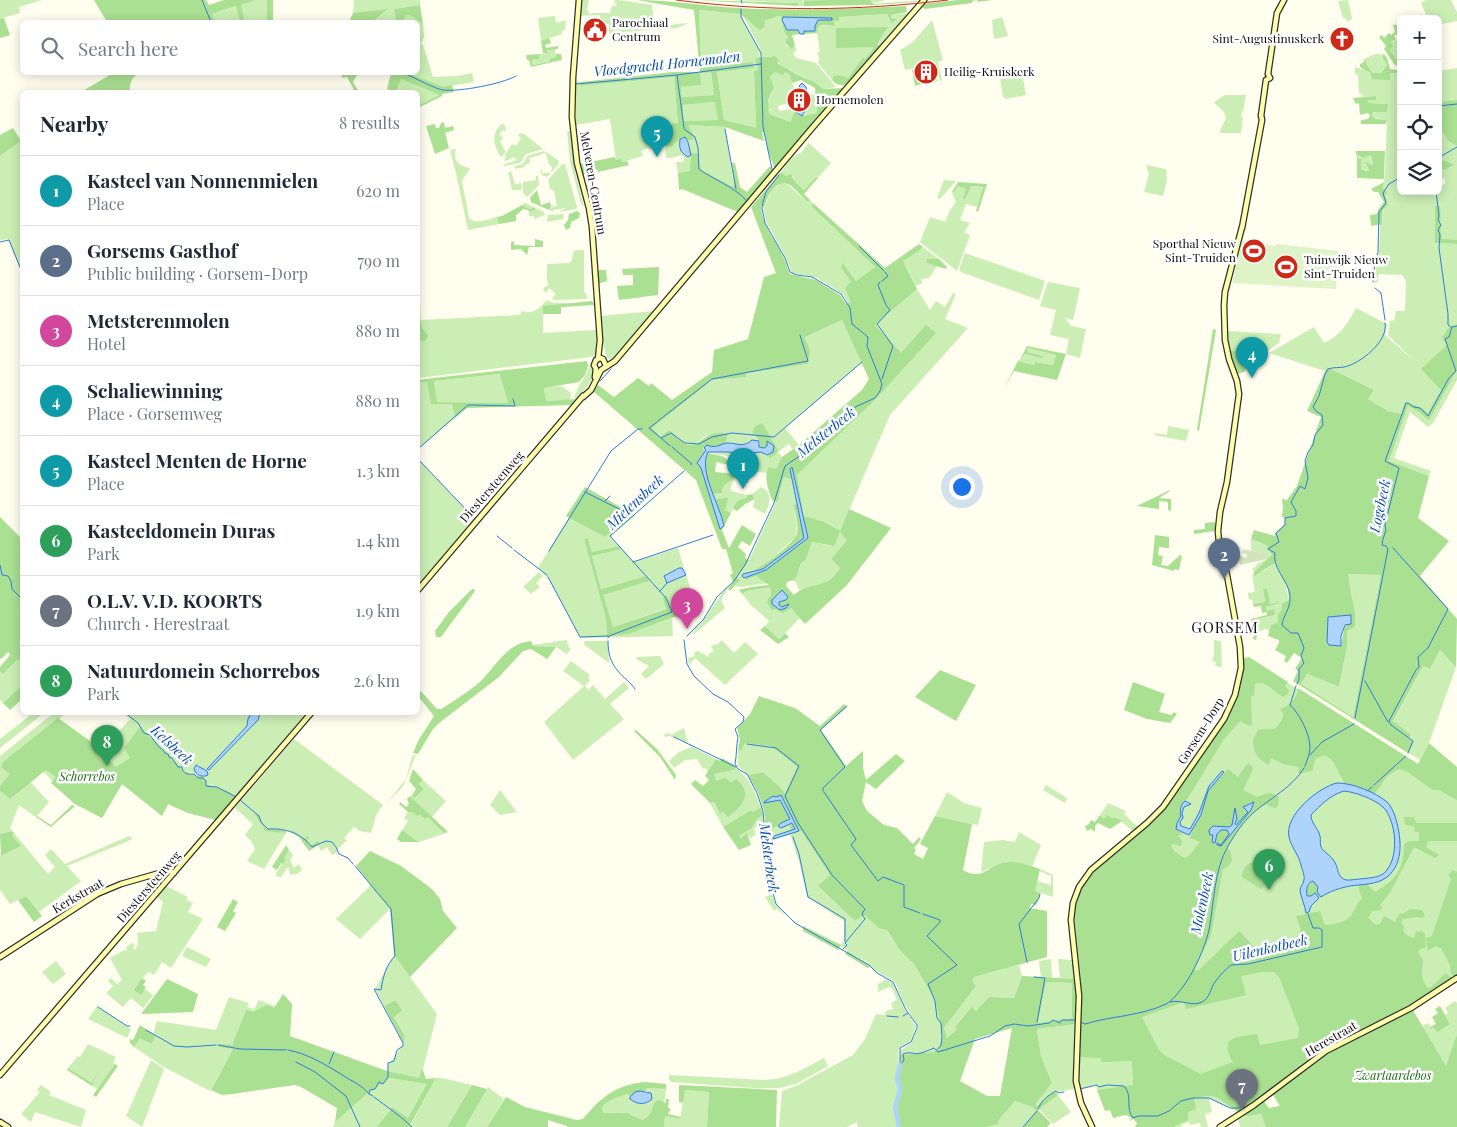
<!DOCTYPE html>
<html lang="en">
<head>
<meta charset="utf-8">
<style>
  body { margin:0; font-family:"Playfair Display",serif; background:#f2f2f3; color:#1f2937 }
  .controls { position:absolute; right:15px; top:15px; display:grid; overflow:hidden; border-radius:8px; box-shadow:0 2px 12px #0003 }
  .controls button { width:45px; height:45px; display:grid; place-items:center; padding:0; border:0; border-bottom:1px solid #e0e1e3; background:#fff; color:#1f2937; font:25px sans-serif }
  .you { position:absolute; left:961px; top:486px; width:18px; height:18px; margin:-12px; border:4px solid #fff; border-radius:50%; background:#1a73e8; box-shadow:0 0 0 8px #1a73e833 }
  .badge { display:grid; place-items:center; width:32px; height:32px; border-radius:50%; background:#111827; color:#fff; font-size:16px; font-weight:700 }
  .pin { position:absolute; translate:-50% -41px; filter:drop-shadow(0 1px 2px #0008) }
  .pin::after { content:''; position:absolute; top:26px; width:18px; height:15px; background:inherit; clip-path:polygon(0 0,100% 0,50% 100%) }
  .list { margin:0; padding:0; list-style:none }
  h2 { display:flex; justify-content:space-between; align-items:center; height:65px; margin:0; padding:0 20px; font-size:21px }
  h2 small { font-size:16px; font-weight:400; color:#747a83 }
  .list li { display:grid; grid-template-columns:32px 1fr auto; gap:15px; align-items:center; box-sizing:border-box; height:70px; padding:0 20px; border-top:1px solid #e0e1e3 }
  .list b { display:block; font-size:19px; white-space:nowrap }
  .list p { margin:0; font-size:16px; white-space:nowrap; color:#747a83 }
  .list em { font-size:16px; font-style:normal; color:#747a83 }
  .icon { flex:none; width:28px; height:28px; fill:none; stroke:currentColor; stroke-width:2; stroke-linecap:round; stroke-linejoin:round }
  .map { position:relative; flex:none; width:1457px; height:1127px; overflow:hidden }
  .search { position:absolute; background:#fff; box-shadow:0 2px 12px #0003; left:20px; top:20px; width:400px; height:55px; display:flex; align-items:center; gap:12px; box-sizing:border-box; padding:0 18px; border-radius:8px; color:#747a83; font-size:19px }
  .panel { position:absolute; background:#fff; box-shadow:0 2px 12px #0003; left:20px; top:90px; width:400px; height:625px; border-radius:8px }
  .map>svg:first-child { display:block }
  .green { fill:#caeeb4 }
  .forest { fill:#aae092; fill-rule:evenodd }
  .cemetery { fill:#d2e4bd }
  .pitch { fill:#def4c7 }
  .water { fill:#aed4fc; stroke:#2e7edb; fill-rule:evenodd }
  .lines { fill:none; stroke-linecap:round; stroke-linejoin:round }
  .stream { stroke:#2e7edb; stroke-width:1 }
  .river { stroke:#aed4fc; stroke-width:4.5 }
  .secondary-casing { stroke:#303030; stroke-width:7 }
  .secondary { stroke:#fdffaa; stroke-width:4.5 }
  .rail { stroke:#cd2818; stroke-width:1 }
  .labels { text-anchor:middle; stroke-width:5; stroke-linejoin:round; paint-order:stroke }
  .poi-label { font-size:12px; fill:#0e0e0e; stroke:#fff; text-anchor:start }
  .street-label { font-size:12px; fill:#0e0e0e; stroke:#fff }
  .park-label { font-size:12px; font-style:italic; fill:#1d6d17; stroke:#fff }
  .water-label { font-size:14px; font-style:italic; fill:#0a4fad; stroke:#fff }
  .quarter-label { font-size:15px; letter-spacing:1px; fill:#0e0e0e; stroke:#fff }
</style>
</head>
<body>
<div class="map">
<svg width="1457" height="1127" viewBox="0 0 1457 1127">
  <rect width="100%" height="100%" fill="#fffeef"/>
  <path class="green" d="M0,0H42L19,7L20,13L0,19Z
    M256,0H267V21L245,22L241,5Z
    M354,0H420V5L394,9L396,20L398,22H372L387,10L353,13Z
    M582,0H589L587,10L590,14L593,13H610L612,6H616L617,4L614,3L615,0H619L652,5L654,24L657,26L689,23L677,28L609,33V24H601L600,15L579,16Z
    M730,0H883L884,1L874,3L872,1H803L804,6H798V3Z
    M1348,0L1352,19L1347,22L1346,18H1343L1338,1Z
    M1426,0H1451L1457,12V21L1438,25V19H1428L1421,3Z
    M237,6L240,22H215L212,14Z
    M699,10L740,14L759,49L760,58L755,61L758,71H754L756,129L724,120L717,72L754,68L753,62L700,67Z
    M908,13L880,47L877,44L888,27L865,59L848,78L839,75L834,78L832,80L818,63L819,59L817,52H820L817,33L819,26H835L834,21L839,17L887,14L890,22L892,19L891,15Z
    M407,15H410L423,24L424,37L421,44L423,45L433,77L457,76L472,73L474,82L444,87L405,73L418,72V22H401Z
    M555,16L556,23L566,20L565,30H562V34L541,41L538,18Z
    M743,16L749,22L774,18L778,16H781L784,32L788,37L785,43V45L792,48L794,46L797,50L793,53L796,58L816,63L836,87L823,89C819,87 817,84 813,82C800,73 782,71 772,56L761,58L760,48Z
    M1002,17L1008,36L994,39L992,20Z
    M932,20L943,60L938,62L942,80L940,81L937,72L935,75L938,81L934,82L932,78L929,79L930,69L936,70L935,68L920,67L905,70L900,50L913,42Z
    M1401,36V56L1396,59L1390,49L1391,43Z
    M552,49H555L556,57H552L550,62L532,65V60L539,59L540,54L548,53L547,50Z
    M1375,54H1382L1387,65L1381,73H1372L1364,59Z
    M1355,67L1367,70L1372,79H1390L1389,73L1401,74V191H1438V187L1445,184V178L1438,181V168L1447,169L1452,167L1438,160V131L1441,129L1448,141L1457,146V240H1442L1435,206V243L1457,244V324L1449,327L1441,390L1428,414L1406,402L1401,414L1388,411L1368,399L1374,390L1327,367L1325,371L1269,353L1314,327L1324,343C1340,336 1348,323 1356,308L1387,324L1385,335L1414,361L1388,335L1390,321H1394L1396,311H1405L1406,281L1402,275L1379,274L1377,283L1374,282L1379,252L1380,224H1382L1386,191L1383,188L1385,173L1387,120L1373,118L1372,114L1387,104L1368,103V100L1376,96L1363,97L1362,94L1359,93L1358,74H1355Z
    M1021,68L1026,95L1006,99L1003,97L999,72Z
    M1457,68V100L1438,102V71Z
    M785,71L790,75L794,89L788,91V103L778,106L779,111L790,109V107L796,106L792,122L769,114L768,111L773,109L767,110L768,100L773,92L770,77L775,72Z
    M700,72H711L714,95L682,97L681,87L700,85Z
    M674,77L678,123L673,124L665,143L656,145L650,150L648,148L641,151L643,156L622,162L616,160L610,119L576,125L575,93L576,81L581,82L582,86Z
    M401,79L439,95L418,106V92H396Z
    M815,94L817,113L804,115L808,106L805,97Z
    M1225,95H1246L1243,111H1242L1241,117L1243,118L1241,133H1220C1220,126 1228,120 1225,114C1223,110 1217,106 1214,102Z
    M716,102L718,120L684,121L683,105Z
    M502,124L505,125L506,132L503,130L499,134L503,138L500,142L506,152L501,157C494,147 490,133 502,124Z
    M687,125L725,127L734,186C723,185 707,175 699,167V154L690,171L678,173L676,162H683L684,157L682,155L671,158H666L665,148L666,146L672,147L675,145L678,138L685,137Z
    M567,131H570L576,174L584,207L581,204L570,161Z
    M520,133L524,134L543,149L526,154L520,163L504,166L503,165L517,160L514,157L506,161L504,160L506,157L505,155L512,144L516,146L521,138L518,135Z
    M21,141L22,145V273L8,239L0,240V156Z
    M809,143L831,163L818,178L816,177L804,190L795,182L793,176H786L781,172L791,159L799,153L800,154Z
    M456,149C452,161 459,166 470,168L462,181L469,218C476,225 488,219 497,217L499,224L468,230L456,173L450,150Z
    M544,151L545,154L542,153L541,155L529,158L530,163L524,165L525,167L515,169V166L523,164L527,156Z
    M545,151L559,161L558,165L548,176L547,177L542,175L540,170H542V173H551L552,167L549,164Z
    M1356,154L1366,157L1371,155L1373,164L1371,165L1365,164L1369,170L1361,169L1359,158H1357Z
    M565,164L577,207L576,209L559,212L566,208L553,210L554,212L549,210L551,207L557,206L554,191L550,189L548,180L561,165Z
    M1146,165L1166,169L1167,180L1163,196L1144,192L1149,174Z
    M511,171L515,184L521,183L522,187L521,190H512L508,172Z
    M536,176H538L539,185L527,197L523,193V182L536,180Z
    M944,180L956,181L940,199L937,198Z
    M780,184H787L808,202L810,200L813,203L811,206L875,267L856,281L844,264L851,282V302L848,304L843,294L817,278L792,273L783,252L766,222L763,206H765L772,190Z
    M958,186L967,189L964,197L971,186L983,187L977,207L966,204L960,220L970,223L964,232L970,235L957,271L920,242L930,217L945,222L950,210L956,202L952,193Z
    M525,203L544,212L545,215L534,219V216H529V211L531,212L533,207L530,209L522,205Z
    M563,214L564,217L563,219L547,222L548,215Z
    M923,247L939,259L927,260L926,263L937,266L929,278L921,279L922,283L916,286L903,261L919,251Z
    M576,250H584V293H586L587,299L554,300L552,298L556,294L549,288L546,293L543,290L545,286L546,287L549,284L547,283V264L569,263L572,260L573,252Z
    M965,253L1045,281L1039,300L961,272L959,270Z
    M418,262L421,320L520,315L522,311C534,315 539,308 547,300L554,303H571V304L543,308V333L597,330L596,355L591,357L418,378V341L420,342L425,331L422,327L421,320L418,321Z
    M1048,282L1080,288L1073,320L1065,318L1071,326L1086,329L1080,358L1066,354L1069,339L1050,335L1056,310L1040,306Z
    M917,289L930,310L936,301L945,307L953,293L956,294L945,319L968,328L890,415L840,531L847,540L831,559L840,568L836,575L825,583L799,590L796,582L788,580L797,575L801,563L806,558L812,542L831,546L822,521L804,516L797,475L870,405L926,326L901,354L875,325Z
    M655,311L613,358L611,359L607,358L602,340L600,316Z
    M842,320L862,362L785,428L799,445L792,449L789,444L778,452L782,457L776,469L768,467L766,473L754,471L753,476H750L748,483L739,482C736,477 740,473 738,466C736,452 716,457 707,451L713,453L728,452L743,454L761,452L767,455L769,457L762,423L754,436L758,441L752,440C745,448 735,444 725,443V440L727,438L707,435C685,452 691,445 671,431H668L660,437L651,428L712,380L746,377L745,373L808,364L807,344L805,337Z
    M1227,331L1281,334L1279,343L1264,353L1229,350Z
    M1028,348L1056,355L1053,365L1035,362V365L1018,361L1025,354L1043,356L1027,352Z
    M590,364L595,375L578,399L574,400C577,384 586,379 590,364Z
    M1457,370V380L1433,423L1428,427L1410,412L1394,458L1431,471L1429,476L1389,461L1408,406L1419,412L1428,420L1430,419Z
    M501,374L509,403L436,402L434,381Z
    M427,382L432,404H452L455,418L418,449V383Z
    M561,386L571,393L570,400L546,401L544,388Z
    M1168,426L1189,430L1186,441L1154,435L1155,433L1167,435Z
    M418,459L475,519L418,587Z
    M736,476L731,486V491L747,495V498L735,504L731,513C724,510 716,503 714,494L721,493C721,484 731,483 736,476Z
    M784,477L793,480L798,504L793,505L797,525L795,538L747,580L756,576L768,583L741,587L735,586L740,580L737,579L749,560L776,501H777Z
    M761,487C773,492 770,504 765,514L753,507L755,499L752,494Z
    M631,513L635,516L610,537L619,546L592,552L588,538L584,539L606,619L607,637L629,634L672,618L673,636L581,638L549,579L538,568L569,517L605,537Z
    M1251,539L1266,545L1273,555L1254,572L1252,568L1256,567L1257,564L1267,559V555L1251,550Z
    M678,548L697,611L687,608L672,610L667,596V608L613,627L602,595L648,581L646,576L601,589L592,556L622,549L634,562Z
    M1275,563L1283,576L1289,600L1278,614V623L1271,631L1265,629L1258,632L1256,619L1275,615L1267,611L1266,607L1277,604L1276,602L1269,604L1270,599L1267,589L1263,590L1265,602L1253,604L1252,599L1249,600L1248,593L1255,592L1252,575L1265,570Z
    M0,569L22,600V685L3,703L0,700V671L3,674L18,659Z
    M539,572L543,576L536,583L540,587L531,594L523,587Z
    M1347,574L1381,575L1353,717L1301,685L1306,674L1339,687L1347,646V631L1355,627L1352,594Z
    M732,582L721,600L725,608L694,634L693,632C708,617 717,597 732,582Z
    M770,587L771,593L769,596C774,607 779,617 791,608L800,618L779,639L765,626L769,621L751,605L742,594L747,591Z
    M567,640V644L570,646L568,647L571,649L567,654L556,647L533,646L532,645Z
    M722,640L734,653L745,642L758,654L725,685L695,658L689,665L688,658L695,656L694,652L698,651L709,657L708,654L714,651L711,647L715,644L717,645Z
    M1214,640L1221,641L1222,667L1215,666L1216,662L1212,661L1214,655Z
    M585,641H608L609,663L586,646L584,644Z
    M1440,650L1456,667L1429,743L1420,760L1408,753L1414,742L1393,722L1423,666L1430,669Z
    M660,656L664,664L646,679L641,674L649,666L636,659L637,657Z
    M571,661L590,675L588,677L590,680L585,686L588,690L593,685L605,699L624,682L629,688L610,704L624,719L573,760L544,722L584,686L563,671Z
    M1285,681L1457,788V974L1411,1006L1422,1026L1428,1023L1432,1029L1450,1024L1445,1015L1448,1013L1445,1008L1455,1001L1457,1003V1034L1446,1067L1457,1127H1240L1238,1118L1243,1113L1249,1116L1280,1106L1270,1091L1237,1107H1230L1209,1098L1212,1112L1205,1114L1208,1127H1201L1200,1123L1190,1125L1189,1122L1181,1125L1182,1127H1141L1135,1116L1130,1122L1128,1093H1098L1096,1085L1080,1089C1074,1064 1082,1029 1081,1002C1080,973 1069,926 1077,900C1087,864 1128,847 1152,822C1167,808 1178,790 1189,774C1209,746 1234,716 1241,682Z
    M33,713H44L0,748V739Z
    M48,713H66L58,720L111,762L112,759L102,751L130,719L123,713H309L236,796L228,791L206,783L207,781L204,776L208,775V771H205L198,765H195L194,768L196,773L185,772L181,768L182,772L188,775H193L198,779H204L206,786L215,788L235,797L215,820L186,812L168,804L162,816L122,784L102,818L74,804L28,755L17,775H15L0,787V756L51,715Z
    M684,728L688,744L675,737L674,738L669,736L665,737L664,734L669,733L671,735Z
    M294,739L383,805L376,815L371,833L360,831L354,827L344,838L347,840L337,850L338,852L332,855L327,847L321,851L318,845L320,844L310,846L308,842L309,839H304L293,830L291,832C272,828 267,833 257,813L263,829L286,833L264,869L247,861L255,849L252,842L245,835L253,824L235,808Z
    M745,743L771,746L797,767L785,795L779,786L763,772L748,775C734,762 738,768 738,749L741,751Z
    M692,747L716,759L708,772L705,768L703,769L697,759L685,760L674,768L669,761L679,752Z
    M416,754L404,785L386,804L406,779L412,757Z
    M736,768C750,779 754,790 761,807L753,812L751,810L723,827L710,803L713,801L720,814L723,812L730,783L716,782L713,774L734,770Z
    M423,780L446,801L432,817L410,796L412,795L416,798L424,789L419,784Z
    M30,782L49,802L36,817L19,805L10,828L12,831L0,834V791L10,799Z
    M1046,785L1067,798L1065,803L1043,790Z
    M500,790L517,812L500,815L490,805Z
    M947,792L964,803L982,808L978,825L935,816Z
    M1108,803L1126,811L1124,814L1139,828L1134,832L1116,817L1104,819L1100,815Z
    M408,812H412L417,816C428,812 439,825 444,833L447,831L449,832L419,842L402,830L408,821L404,818Z
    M763,815L765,841L758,826L754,828L756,835L750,838L747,834L741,838L739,836L752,828L757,819Z
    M789,825L792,832L766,839V832L779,826Z
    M801,831L830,875L819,887L855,921L864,915L879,927L887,930L895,943L914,964L935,1000L943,1037L938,1050L934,1052L900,1055V1051L911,1043L918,1028L901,997L896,984L891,979L875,971L867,962L848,952L841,945L844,940V921L807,897L800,865L790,834Z
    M1019,832L1041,845L1032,867L1007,862L981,872L984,842L1003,840L1015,842Z
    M14,833L48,874L55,867L45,855L51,849L65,864L129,836L133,839L67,866L81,881L39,912L26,896L10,904L0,890V854L1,856L21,846L12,835Z
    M289,850L293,855L290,860L294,868L299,864L302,870L297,874L290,875L289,868H287L281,877L275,876L282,863L286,859L284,858Z
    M1040,869L1053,875V897L1035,891L1037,881L1051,885V876L1039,871Z
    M371,885L390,909L360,939L336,919Z
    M166,886L188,897L186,900L193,903L188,912L203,919L171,968L162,962L154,975L149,972L142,978L141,994L145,989L153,995L143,1008L131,998L123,1007L106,993L113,986L108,981L111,978L117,984L122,980L110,958L124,950L125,951L127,949L126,947L132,943L135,945L133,948L135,950L138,944L137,933L156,931L163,902L157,897Z
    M772,894L775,903L787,917L777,909L774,911L765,897Z
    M187,947L211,959L206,967L182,956Z
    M394,955L437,1014L423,1069L422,1068L419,1079L387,1071L388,1063C396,1059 397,1050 404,1044L405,1036L394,1016V1000L384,1006L375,989Z
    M1051,959L1052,978L1041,977L1039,961Z
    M1058,959L1073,960L1076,979L1060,978Z
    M56,961L66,974L53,984L42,972Z
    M1019,965L1022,976L1014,998L989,997L976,1011L972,1008L955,1027L957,1029L947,1038L944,1028L976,986L971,979L974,977Z
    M887,979L893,983L906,1011L916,1027L910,1042L900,1047L898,1051L899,1065L896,1078L899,1091L894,1107L898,1127H858L857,1122L847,1127H779L782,1091L796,1086L853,1055L865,1039L876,1014L885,1015L886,1011L893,1009L891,1003L897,1000L892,988L889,987L878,992V984Z
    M1046,982L1072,983V1018L1038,1023Z
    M229,997L249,1003L247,1007L254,1009L259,1000L275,1006L274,1008C262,1006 258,1012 246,1010L232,1045L219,1047L233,1049L210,1091L164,1067L134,1047L140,1037L150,1044L156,1036L153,1034L157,1021L216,1030Z
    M97,1006L131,1029L127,1038L88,1019Z
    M1076,1024L1073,1065L1074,1089L1051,1093L1037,1106L1034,1104L1052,1083L1041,1056L1037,1029Z
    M88,1044L116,1057L113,1063L115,1064L98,1089L92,1086L103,1063L92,1083L68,1068L78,1056L80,1057Z
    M824,1058L828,1066L796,1084L779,1088H755L672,1082L669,1080V1075L766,1080C790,1078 803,1069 824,1058Z
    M151,1060L164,1069L142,1127L126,1116Z
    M390,1078L428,1084L408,1118L390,1109L377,1127H333L335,1122L368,1093Z
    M436,1078H442L472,1085L447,1127H412L410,1126Z
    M41,1085L51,1092L49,1095L86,1110L81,1127L35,1112L31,1122L21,1114L40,1092L37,1090Z
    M488,1087L504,1099L487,1127H465Z
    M647,1088L666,1089L664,1103L652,1107C652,1114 648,1120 640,1120C628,1109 618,1114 604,1113L602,1109L603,1105L611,1100L627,1094C634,1102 640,1107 650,1101L648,1091H645Z
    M685,1090L709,1092L707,1127H664L665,1116L680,1119Z
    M1058,1095L1071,1112L1053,1124L1039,1109Z
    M1015,1101L1032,1107L1036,1111L1023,1127H988L998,1124V1121Z"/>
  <path class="forest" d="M94,0H206L209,5L224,0H256L241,5L245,22H240L236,6L212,14L215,22H107Z
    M267,0H273V22H263L267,21Z
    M637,0C670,0 703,6 737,8C793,11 850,9 906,6L907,12L891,15L892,19H897L891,23L887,14L839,17V21H834L835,26L821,25L818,27L817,33L804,34V31L815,26L818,20H831L783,17L800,31V34L792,35L795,45L792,49L785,43L788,37L784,32L781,16H778L774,18L765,20L764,27L760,30L740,14L699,10L701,67L753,62L754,68L717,72L724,120L756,128L754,71L758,70L755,60L757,58L775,56L779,60L777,63L796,74L814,82L823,89L845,88L802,138L801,137L775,169L769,154L764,132H762L764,141L725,127L688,125L694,136L693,140H688L685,137C677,136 677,144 672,147L666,146C664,138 669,129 673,123H678L674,77L581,86V82L673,72H700L694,10ZM711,72L714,95L682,97L681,87L701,85L700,73ZM775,72L783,75L785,72L790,75L792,83L801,80L815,88L817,113L801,116L794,112L791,122L769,114L768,100L774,88L770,77ZM715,102L718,120L684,121L683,105Z
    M694,0L798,3V6Z
    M832,0H870L874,4L917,1L916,2L874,5L804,6V1Z
    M958,0H992L978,2L977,0L972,1V3L925,9L921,6V4Z
    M420,5L423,24L410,15H407L401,22L396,21L394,9Z
    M388,9L372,22H349L353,13Z
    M4,18L10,35L0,38V19Z
    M1401,24V32L1394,36L1396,39L1391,42L1393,47L1390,49L1396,59L1401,56V74L1390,73V80L1372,79L1369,72L1360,67V64L1364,62V59L1372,73H1381L1387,65L1382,56L1384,54L1387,58L1390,69L1398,70L1399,68L1394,64L1384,49L1386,46L1379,37L1382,35L1384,38L1389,33L1391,35L1395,32L1393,25Z
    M888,27L877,44L880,47L849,84L846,86L836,84L832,80L834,76L839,75L848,78L863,58L865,59L874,47L836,48V28Z
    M549,38L551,43L545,45L546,48L558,46V49L547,50L548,53H543L541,41Z
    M540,54L539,59L532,60V65L549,62L551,58L556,57V54H561L562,60L531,67L529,60H527L526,55Z
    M919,69L922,84L915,86L912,70Z
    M405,72L444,87L452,85L454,92L442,94V96L418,108V106L439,95L401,79L396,92L387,89L391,73Z
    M113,73H140C132,76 129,84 130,92H81Z
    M340,73H366L357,75L353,82L359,92H355L347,77L343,78Z
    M1376,96V100H1368V103L1388,104L1387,112H1373L1372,116L1376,119L1387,120L1386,124H1361V120L1368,119L1370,116L1368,113L1360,115L1359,103L1356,104L1353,98Z
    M1457,100V146L1448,141L1441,129L1438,131V102Z
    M444,122L445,128L453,126L454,130L445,133L449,148L435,154L426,126L435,124L436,128H439L441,123Z
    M13,128L21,141L0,156V135Z
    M1356,151H1385L1384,179L1357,178V158L1361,159V169L1367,171L1369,170L1365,163L1366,162L1371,165L1373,164L1371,155L1364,158L1356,154Z
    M691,153L699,154V167L703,171L731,186H734L732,163H735L740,187L747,192L770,166L773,172L738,212L682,189L679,190L678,173L690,171Z
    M615,157L616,160L621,159L622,162L627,161L629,165L598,172L597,169L586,170V174L582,175L580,164Z
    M1438,160L1446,161L1454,165L1447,169H1438Z
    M781,172L786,176L791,174L795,182L804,190L816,177L818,178L804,194L810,200L808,202C802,197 796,189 790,185C776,178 767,196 765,206H761C763,228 774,237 783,256C786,262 787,268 790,274L816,280L840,295L846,304L851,302L845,288L851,282L841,267L843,263L856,281L875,267L811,206L813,203L885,268L919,244L923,247L919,251L903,261L917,289L875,325L901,353L926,325L936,333L870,405L797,475L804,516L822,521L840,531L849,509L891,528L847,585L805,624L791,608L783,613L775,609L772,610L767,602L771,593L770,587L747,591L742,594L739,590L751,587L769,585L756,576L746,580L745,577C757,569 794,546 797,533C799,524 795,513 793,505L797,504L793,480L784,477L777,502L772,500C768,489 764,479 768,467L776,469L782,457L799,445L862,390L869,379L842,320L805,337L810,352L808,364L746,373V377L712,380L652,428L660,437L668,431H671L687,445C703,446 706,428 728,434L725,444L714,447L707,445L703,449C713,459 727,451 729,465L716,462L715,472L736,474C733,483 721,483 722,493L714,494L716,499L728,498L725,510L731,513L722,530L729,548L742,525L756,534L750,546L742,541L738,547L746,554L745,558L749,560L737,578L740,580L730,591L728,589L733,582L730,575L733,573L726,549H722L696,480L593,391L598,385L614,397L638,378L649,386L651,383L672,400L712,372L714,350L748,339L764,277L776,273L751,207ZM840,532L847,540L831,559L840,568C827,591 808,581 794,595L786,586L787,582L795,579L797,575L801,563L806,559L812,542L834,546Z
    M958,182L987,184L978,212L976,211L983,187L971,186L965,199L963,198L966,189L958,186L954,192H952Z
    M1384,182L1383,188L1387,192L1385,196L1388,204L1383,210L1382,224L1371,226L1370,215L1377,214L1378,210L1384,202L1378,192H1374L1371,189Z
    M537,190L541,205L550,202L551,206L549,210L531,202L530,198Z
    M522,205L530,209L534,207L535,209L530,212L528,210L523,209L518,214H516V221L499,224L497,217L502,216Z
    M1435,206H1440C1441,219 1439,227 1442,239L1457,240V244L1435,243Z
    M577,211L580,213L579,218L571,222L570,228L566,230L564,225L568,220L569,214Z
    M535,239L543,241V247H529L527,255L521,249L511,250V242L514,241V245L535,246Z
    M927,259H939L947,267L946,269L926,263Z
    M659,267L658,295L619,300L617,286L633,285V275H623L622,269Z
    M597,270H606L607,281L598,284Z
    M592,301L595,305L561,307V314H543V306Z
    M421,320L422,327L428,336L425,341H418V321Z
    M1457,324V370L1430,419L1428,420L1419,412L1408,406L1389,461L1429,476L1418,518L1449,541L1420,576L1457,619L1456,667L1440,650L1430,669L1423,666L1393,721L1411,735L1409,738L1414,742L1408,753L1293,681L1298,671L1295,669L1302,658L1294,653L1287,663L1284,661L1286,656L1275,650L1279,643V640L1268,636L1271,625L1278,623V614L1282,609V604L1289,600L1288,590L1282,576L1275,563L1254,576V572L1272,555L1266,545L1251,539L1254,530L1275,536V533L1285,524V519L1282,516L1283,507L1282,499L1287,500L1297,486L1321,417L1307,411L1327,367L1374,390L1368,399L1388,411L1401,414L1405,402L1422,408L1428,413L1441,390L1421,369L1447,345L1442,338L1449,327ZM1348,574L1381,575L1353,717L1301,684L1307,674L1339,687L1347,646V631L1355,627V614ZM1351,615L1344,629L1341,646H1332L1328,617Z
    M1213,329L1216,330L1199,431L1197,430Z
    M1027,346L1066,354L1057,380L1014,371L1003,390L1018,361L1034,365L1035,362L1053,365L1056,355L1028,348L1027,352L1043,356L1042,358L1025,354L1020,360Z
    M1229,350L1264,353L1251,363L1244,372L1238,374L1236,372Z
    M587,361L588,366L585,375L579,382L544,388L546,401L578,399L574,405L467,408L455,418L452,404H431L427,382L418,383V380L434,378ZM500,374L508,403L437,402L434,381Z
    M762,423L778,450L775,455L770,458L767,455L771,454L767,442V446L764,448L759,447L760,442L753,434L754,427Z
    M585,487L631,513L605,537L566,516Z
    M1170,490V491L1159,498L1171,499V511L1168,510V502L1159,501V509L1137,506Z
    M752,494L755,499L745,504L737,511L733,509C735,502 739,499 747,498V495Z
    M0,517L22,539V663L18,659L3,674L0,671V667L10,655L8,652L1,659L0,658Z
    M1215,522V531L1194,534V530L1205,529V523Z
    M1155,535L1169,537V548L1159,547L1158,555L1163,556L1161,565L1168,566L1180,555L1182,556L1179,570L1174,569V571L1152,565Z
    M588,538L592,552L619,546L622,549L592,556L601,589L646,576L649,581L603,595L613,627L666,609L663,597L667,595L672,610L687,608L699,612L674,617L629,634L607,637L606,619L584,539Z
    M472,589H474L475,591L441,637H436L435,631L449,612Z
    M1263,589H1267L1270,600L1269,604L1278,602L1277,604L1266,607L1267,611L1274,609L1275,615L1256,619L1258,632L1256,640L1253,639L1255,629H1254L1251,619L1267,615V612L1262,613L1261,606L1254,607L1253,604L1265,602Z
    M765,626L779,639L785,633L789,637L778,644L760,630Z
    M531,641L533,646L556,647L547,659L531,649L523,651L499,677L439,723L433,729L418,754L413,753L418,741L434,716L418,696V688L437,709H441C454,701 468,692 480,682C496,666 507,643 531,641Z
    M1249,657L1288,682L1285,686L1289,691L1288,694L1283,697C1274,692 1265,679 1255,684L1254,696H1251L1252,725L1249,726L1240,721L1224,739L1188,798L1182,804L1181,816L1176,829L1183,833L1178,836L1182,841L1181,846L1173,844L1171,846L1175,852L1185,858L1189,856L1200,842L1190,838L1194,826L1201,815L1208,791L1228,769L1238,777L1246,765L1249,764L1252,766L1253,770L1243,790L1257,797C1267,793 1270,791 1279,797L1278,807L1274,808L1266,804C1248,812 1237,832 1227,847L1231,853L1232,861L1226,868L1223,869L1211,935L1194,969L1198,971L1239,931C1258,950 1256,954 1284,953L1301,930L1296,916L1320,911L1325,925C1335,924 1346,923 1352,914C1356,908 1356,904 1362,899L1358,885L1367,884L1375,892C1396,880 1404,869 1404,844L1409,841H1419V832H1415L1414,826L1405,825L1404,817H1414L1416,823H1457V841H1428L1426,847L1439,855L1435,858L1414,847L1391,891L1380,905L1382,907L1381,910L1372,911L1368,918L1376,925L1380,924L1384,916L1395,922L1400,913L1402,914L1411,909L1422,910L1425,916L1422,918L1417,917L1402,919L1401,922L1404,927L1403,931L1408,936L1414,938L1416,931L1420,932V930L1425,934L1426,947L1419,950L1418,953L1423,960C1422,971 1420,979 1428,988L1431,987L1446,973L1453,979L1412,1007L1335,1044L1240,1113C1217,1100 1223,1092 1194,1098L1196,1109L1188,1112V1120L1173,1127H1135L1137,1123C1127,1112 1126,1115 1113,1118L1110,1110L1105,1111L1097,1090L1133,1085L1132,1061L1101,1062V1058L1079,1057L1082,1012L1081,979L1074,912L1081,889L1090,876L1099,868L1156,819L1199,759L1233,708L1238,695L1244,658ZM1263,972H1274L1279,977L1299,1028L1298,1038L1260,1045L1257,1034L1237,1037L1229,1041C1226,1051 1228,1054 1233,1062L1201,1074L1164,1055L1159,1050L1142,1017L1184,1002L1186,1009L1246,995L1241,976Z
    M940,670L976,685L956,721L915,697Z
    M1133,682L1165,694L1159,712L1171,715L1174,712L1177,714L1170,723L1147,719L1124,710Z
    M22,685V699L10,710L3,703Z
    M1298,688L1418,764L1429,743L1457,767V800L1439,790H1433L1406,771L1399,769L1387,776L1374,795L1344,783C1343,778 1340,776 1339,773C1334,763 1328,749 1316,759C1309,776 1318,768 1300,774L1298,772L1299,767L1283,764L1271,758L1269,765C1258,760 1253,752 1253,740L1258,730C1276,728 1276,733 1284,714L1280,709C1290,705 1297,699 1298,688Z
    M759,696L795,708L820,726L844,704L847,707L821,730L846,766L863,751V768L866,780L896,754L905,761L876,789L866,782L862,801L867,811L884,825L897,828L913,844L919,837L921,839L914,848L916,849L914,854L923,859L928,848L920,844L935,816L972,824L963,870C984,882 988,864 1008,862C1017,861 1030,866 1040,869L1035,891L1040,893L1037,905L1031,904L1030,908L1047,911V957L974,977L972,980L976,986L944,1028L947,1038L957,1029L955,1027L972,1007L976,1011L989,997L1014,998L1022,976L1076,979V1024L1037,1029L1041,1056L1052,1083L1035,1104L1037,1106L1050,1094L1056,1092L1058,1095L1038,1110L1051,1123L1047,1127H1023L1036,1111L1032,1107L1015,1101L998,1121V1124L988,1127H900L897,1108L901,1091L898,1078L901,1068L900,1055L934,1052L938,1050L943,1037L935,1000L914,964L899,949L887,930L879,928L864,915L855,921L818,886L830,875L801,831L766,842V839L792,832L789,825L780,828L778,826L766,832L764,810L758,793L748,775L763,772L779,786L785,794L797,767L771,746L745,743L741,751L738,749L740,739L737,728L750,714ZM1046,982L1072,983V1018L1038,1023ZM1012,1028L1000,1096H987L960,1081L975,1039Z
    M58,718L90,741L116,767L130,758L124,748L140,727L185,772L204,777L207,781L206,784L228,791L236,796L216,820L188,813L168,804L162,816L122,784L102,818L74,803L51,783L56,777L46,770L10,799L0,791V786L10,774L1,767L3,762Z
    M636,730L657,749L676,775L675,780L660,757L634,731Z
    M722,758L734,765L736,768L734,770L714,774L716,781L726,778L731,783L736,779C754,795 742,806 728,817L723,812L720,814L714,802L710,803L691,784L695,780L703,786L709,780L705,776L716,759L720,761Z
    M413,769L423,780L419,784L424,789L415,798L412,795L416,789L409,781Z
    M410,796L447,831L444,833L428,817L425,819L421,815L417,816L412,812H408L399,804L400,802L406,807L409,804L407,799Z
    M72,805L75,806L51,827L36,817L37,816L51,825Z
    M761,807L763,815L757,819L752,828L739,836L741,838L747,833L751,845L739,850L723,827L751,810L753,812Z
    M257,813L266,828L286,831V833L265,831L255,814Z
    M1100,815L1104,819L1107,815L1112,818L1115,817L1122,821L1110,829L1098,823L1095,826V832L1091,829L1087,831L1085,826L1089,824L1091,820L1095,822Z
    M293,830L304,839L307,836L309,837L308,842L310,846L318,841L320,844L309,851L299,837L291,832Z
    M402,830L419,842H401L397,839Z
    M12,831L14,833L12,835L21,846L1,856L0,834Z
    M286,845L289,850L284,858L286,859L283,864L281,863L277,870L272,867Z
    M370,851L401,866L432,889L440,899L443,911L457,928L410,977L394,955L390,909L356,866Z
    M1255,862L1269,865C1275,875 1271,882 1261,889L1242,877C1242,868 1247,863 1255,862Z
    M1453,870L1457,872V976L1455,977L1451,974L1450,965L1441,948L1435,946L1428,951L1426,938L1432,936L1451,879L1448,875Z
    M1313,881L1318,887L1317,892L1321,897L1319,898L1315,893L1311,896H1307V887Z
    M26,896L42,916L34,922L18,900Z
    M233,899L238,902L233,911L236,913L225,931L217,927Z
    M803,926L841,945L838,950L803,931Z
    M847,951L871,966L868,968L845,954Z
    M142,978L146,981L143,985L146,987L141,995L134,990Z
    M167,979L198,994L193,1012L141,1014Z
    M283,994L292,1004L290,1036L387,1071L419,1078L422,1068L426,1079L436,1078L410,1125L412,1127H377L392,1107L408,1118L427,1084L390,1078L368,1093L335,1122L337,1108L301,1087L295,1085L232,1094L222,1095L211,1090L233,1049L219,1047V1044L232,1045L246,1010L254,1011L267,1005L274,1008Z
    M395,1000L402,1010L394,1017L405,1036L404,1044L384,1006Z
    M1440,1006L1450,1024L1437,1032L1434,1028L1431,1029L1430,1027L1436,1024L1432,1017L1438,1013L1435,1009Z
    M1412,1009L1446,1066L1457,1034V1127H1266L1261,1113L1249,1116L1244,1115L1243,1113L1263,1100L1269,1108L1280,1106L1273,1094L1326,1052Z
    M140,1025L156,1036L151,1044L140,1038L134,1047L130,1043V1039L133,1040Z
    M103,1062L92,1086L67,1070L68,1068L92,1083Z
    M115,1064L118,1066L96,1097L93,1095Z
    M644,1082L666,1084V1089L647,1088L645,1091C639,1091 633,1092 630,1097L627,1094L611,1100L603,1105L602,1109L604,1113H628L642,1120C652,1117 650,1110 655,1102L659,1100L666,1103V1099H669L668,1108L671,1109L668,1114L681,1117L680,1119L665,1116L664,1127H567V1126L548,1120V1127H487L506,1097L525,1107L577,1120L583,1119C601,1097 616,1085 644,1082Z
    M472,1085L487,1089L465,1127H447Z
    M679,1085L777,1090L776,1127H707L709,1092L685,1090L683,1103L679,1102Z"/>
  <path class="cemetery" d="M1243,549L1267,554V559L1240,565L1238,555L1247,558V555L1242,553Z"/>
  <path class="pitch" d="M1242,241L1275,246L1277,244L1338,251L1336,289L1232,283Z"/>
  <path class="water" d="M783,17L832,18V20H818L815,26V31H804V34H800L798,30H787L782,20Z
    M802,83L806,87L808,106L802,116L794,111L796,109L802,112L806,107L803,90L799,86Z
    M685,137L688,142L691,155L688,157C680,152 679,149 680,139Z
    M752,440L759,441V447L764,448L767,446V441L774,446L773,452L767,455L761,452L743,454L728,452H708C698,471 720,505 724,526L720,529L701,468L697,463L706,450L704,448L707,445C716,449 720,444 727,443C737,443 744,448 752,440Z
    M792,467L808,538L766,570L744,578L742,576L743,574L763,569L804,538L790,469Z
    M679,568H682L686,575L667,583L664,576Z
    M782,590L788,597L786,600L779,602V605L782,607L789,604L786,608L780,610L772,604V600Z
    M1351,615V624L1345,625L1341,636V646L1329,645L1327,642L1328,617Z
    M251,713H260L258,720L209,770L207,769L247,726L248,719Z
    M196,765L207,771L208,775C202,778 196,775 194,769Z
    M1222,771L1224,772L1208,791L1201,815L1189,835L1176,829L1177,823L1181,816C1180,810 1180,805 1185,801L1191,804L1184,807L1182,813L1183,818L1180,822L1181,826L1190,829L1199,813L1209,786Z
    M1337,783C1353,783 1375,792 1387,802C1391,806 1393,811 1395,816C1401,835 1405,863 1387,877C1377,885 1363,884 1350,886C1340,888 1330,891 1321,897L1317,892L1318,887L1313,881C1307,883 1306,889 1307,896H1311L1315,893L1319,898L1311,906L1309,912L1306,913C1305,906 1301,897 1300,891C1300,886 1303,885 1304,880C1305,876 1302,869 1301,865C1299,855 1291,847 1289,837C1284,815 1319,787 1337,783ZM1344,791C1355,792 1374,799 1383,807C1397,821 1400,861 1383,874C1376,878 1368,878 1360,879C1355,879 1346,882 1342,878C1337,874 1338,866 1334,861C1331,856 1327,854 1323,850C1319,846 1321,841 1320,836C1318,828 1311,823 1311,815C1321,805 1330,795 1344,791Z
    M781,795L799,831L773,839L774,836L795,829L792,823L781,828L778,826L781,823L790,819L780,800L764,803V802L773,796L776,797Z
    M1254,802L1251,810L1221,846L1217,845V843L1221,845L1229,834L1227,830H1221L1217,834L1215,843L1212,842L1213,835H1210L1209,830L1213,826L1229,827L1232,825L1235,808L1237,819L1235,823L1236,825L1248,812L1243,807Z
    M640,1091L651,1093L652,1099C645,1105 638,1105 630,1099V1097L635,1092Z"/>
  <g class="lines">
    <path class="stream" d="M202,0L211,22
      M741,0L742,3
      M741,9V17L761,53L763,127L772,169
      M408,75C415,78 438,90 443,90C459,92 502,84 516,76
      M677,75L684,128
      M576,84L677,75L761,64
      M1438,106L1457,104
      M827,114L843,96
      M684,129L695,137L698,148L699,169C714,180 733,186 746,200
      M725,129L736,189
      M1438,158L1457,147
      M788,160L790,158
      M781,169L787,162
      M769,182L774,177
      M1436,191L1439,216L1438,220L1441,225L1438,230L1440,235L1439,248L1448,314V325L1451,327
      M0,242L9,240L22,272
      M859,246L884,271
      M882,281L888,276L885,272
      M880,282L878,285L886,305L890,310L877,324L893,346L882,379
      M1373,282V274L1378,252L1379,212L1386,203L1383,193L1389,184L1401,177
      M1375,288L1381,293L1385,320
      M600,381L611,369
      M658,421L712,379L808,361L800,335
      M657,422L649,428L661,438
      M670,446L661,438L671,433L685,443L699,444L712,437L732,433L774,437L862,362
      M672,447L692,464L691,465
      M418,449L468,405L515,406L513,399
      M418,459L475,519
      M585,492L629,514
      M605,501L610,496
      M482,519L572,413
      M497,536L512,548
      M1393,548L1448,609L1428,648L1418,657L1419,667L1416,670L1389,721L1391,725L1413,741L1408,753
      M514,550L547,575
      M549,551L611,451L638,429H642
      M633,562L713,535
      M0,565L2,575L8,576L11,581L12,589L22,599
      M548,577L580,637L608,636
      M660,591L667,583
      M687,636L703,620L717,597L734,581L745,565L774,503L785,466L801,455L853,408L875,398L880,391L882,384L867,346L868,337L852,324L850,308L841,294L812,277L797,275L790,272L785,258L765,223L762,208L763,202L766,192L779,175
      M608,638L609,636L672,612L666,598L610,536L684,471
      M684,640L687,664L694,676L713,694L728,702L744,717L743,722L735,729L738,737C736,746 737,754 735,764L738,769L747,774L757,793L763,811L766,847L770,882L776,904L795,923L869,965L877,973L893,982L906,1010L917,1025V1028L911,1042L900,1048V1065
      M608,641C608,652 610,662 618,671C623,678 630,681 635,689
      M1365,681L1388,722
      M1297,684L1299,679V669L1304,663L1301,656L1304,648L1298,633H1291L1282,625C1283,616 1290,609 1290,599C1291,582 1272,570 1275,553L1268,549L1279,542L1276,533L1285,525V518L1296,516V511L1291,502L1300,486L1305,489L1308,478L1305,461L1308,452L1313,445L1315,435L1323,425L1322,415L1316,411L1313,407L1319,396L1325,374L1328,369C1334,367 1339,368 1344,367C1360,364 1389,341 1385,323
      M1296,686L1290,705C1299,713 1310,734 1310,747C1310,754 1307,760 1305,766
      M124,712L138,723L144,733L150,735L158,746L163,750L165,753L168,754L169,757L172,758L178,767H182C182,773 188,775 194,774L198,778H203L206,781V786L217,787L236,797
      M1355,718L1388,549L1386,546L1382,545L1383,539L1386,530L1385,525L1399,468L1385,461L1406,403H1408L1414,407L1420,408L1428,416L1449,378L1456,371L1445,339L1449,337L1452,327L1457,326
      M302,728L315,712
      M674,737L736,767
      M747,744L776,748L799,766L785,796L798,823L832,875L865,909L862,914L865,919L845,943L847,945L843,949
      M1310,755L1322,742L1354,724
      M1374,785L1406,756
      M250,788L291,740
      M823,791V788L845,767L820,730L847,706
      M1367,791L1372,787
      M824,792L856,839L851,845L878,881L883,877L904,885V907L920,913
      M240,800L259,816L261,822L268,829C285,828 301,833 312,847L326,841L332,842L336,847L339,854L348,858L353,864
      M793,837L799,854L808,897L845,919V941
      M355,866L391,909L395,956C386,965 383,977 381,990L374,989L403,1043V1046L397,1050L394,1061L388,1063V1077L383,1084L379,1082L375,1089L370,1090L369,1094L373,1096
      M923,914L940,920V922L927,936L957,965L928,984L935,1001L937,1018L941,1023L942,1037L941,1045L936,1051
      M1027,962L1019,924L1039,898L1040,894
      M1034,977L1045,978L1037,1022
      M1170,1002C1181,999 1192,1007 1202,1002C1210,998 1210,989 1215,982C1219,976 1225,970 1231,965L1248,964L1322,947V930L1319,928H1313L1308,914
      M98,1007L127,1026H130
      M887,1016L898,1017
      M903,1016L908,1013
      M1080,1022L1085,1024C1111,1016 1141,1016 1166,1004C1172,1001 1177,994 1182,988C1193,974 1205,948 1209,930C1214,903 1214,870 1228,846C1235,834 1243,822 1253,813C1270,798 1292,788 1304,768
      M146,1030L174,1046L187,1047L216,1045
      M218,1045L240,1049L286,1050
      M288,1050C309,1054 326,1065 344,1076C353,1082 362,1085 369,1094
      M296,1062L315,1072L346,1096L360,1127
      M329,1064L334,1052
      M901,1064L904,1060L903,1054C911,1051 914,1055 921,1053C925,1052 929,1050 934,1048L938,1052L990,1036L1005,1026L1014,1024L1028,1026L1049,1023L1053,1020L1060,1023L1062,1020H1076
      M1080,1089L1097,1085L1099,1087L1107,1085L1124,1086C1133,1095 1125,1109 1133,1118L1138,1116H1158L1169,1111L1181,1101L1193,1098H1209L1230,1108H1244
      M374,1097C387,1107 401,1116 412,1127
      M1038,1109C1042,1100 1047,1096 1056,1091L1058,1093L1064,1092
      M1023,1127L1037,1111"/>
    <path class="river" d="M899,1127L895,1107L899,1094L900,1089L897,1078L900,1065"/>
    <defs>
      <path id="secondary" d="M579,0L573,77L572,117L577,163L589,208L592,227L600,340L598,359
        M1268,74L1277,13L1284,0
        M1261,116L1266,80L1270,78L1268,74
        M1242,228L1262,120L1261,115
        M595,377L596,369L594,365L596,360L600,358L603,359L606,366
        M583,397L591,390L601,370L615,361L813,127L924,0
        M418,590L583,396
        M0,957L97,894L121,884L163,872L170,871L174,873
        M0,1075L312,712
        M0,1122L8,1127
        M1092,1127L1081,1103L1076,1081L1079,996L1071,920L1073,903L1079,887L1091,870L1147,823L1163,807L1224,719L1235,695L1241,668L1240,647L1227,575L1219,543L1218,531L1220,512L1227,482L1239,394L1237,381L1229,359L1225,340L1224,305L1225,292L1242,227
        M1220,1127L1254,1105L1326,1051L1411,1008L1457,978"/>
    </defs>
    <use href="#secondary" class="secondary-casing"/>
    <use href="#secondary" class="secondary"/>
    <path class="rail" d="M676,0C767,12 858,11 948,0"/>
  </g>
  <defs>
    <symbol id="civic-disc" viewBox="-11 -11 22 22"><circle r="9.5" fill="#cd2818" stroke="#fff"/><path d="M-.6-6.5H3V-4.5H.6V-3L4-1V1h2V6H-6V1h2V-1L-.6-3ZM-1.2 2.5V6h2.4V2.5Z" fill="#fff"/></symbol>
    <symbol id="church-disc" viewBox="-11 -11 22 22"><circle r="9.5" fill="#cd2818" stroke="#fff"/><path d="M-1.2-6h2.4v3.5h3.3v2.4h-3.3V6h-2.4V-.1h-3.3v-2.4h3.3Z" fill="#fff"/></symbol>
    <symbol id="building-disc" viewBox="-11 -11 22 22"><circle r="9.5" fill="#cd2818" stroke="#fff"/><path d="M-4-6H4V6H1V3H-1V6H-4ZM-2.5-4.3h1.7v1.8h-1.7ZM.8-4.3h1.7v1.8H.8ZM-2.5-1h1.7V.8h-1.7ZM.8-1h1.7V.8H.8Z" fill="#fff"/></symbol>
    <symbol id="stadium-disc" viewBox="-11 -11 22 22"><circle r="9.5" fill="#cd2818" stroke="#fff"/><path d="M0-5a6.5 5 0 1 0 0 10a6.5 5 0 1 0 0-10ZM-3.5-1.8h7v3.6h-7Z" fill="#fff"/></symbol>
  </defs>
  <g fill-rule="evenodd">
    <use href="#civic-disc" x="581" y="16" width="28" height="28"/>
    <use href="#church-disc" x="1328" y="25" width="28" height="28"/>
    <use href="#building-disc" x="912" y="58" width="28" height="28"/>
    <use href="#building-disc" x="785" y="86" width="28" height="28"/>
    <use href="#stadium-disc" x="1240" y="237" width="28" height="28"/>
    <use href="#stadium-disc" x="1272" y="253" width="28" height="28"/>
  </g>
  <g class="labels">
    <g class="poi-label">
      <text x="612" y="27">Parochiaal<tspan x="612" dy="14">Centrum</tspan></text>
      <text x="1324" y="43" text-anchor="end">Sint-Augustinuskerk</text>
      <text x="944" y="76">Heilig-Kruiskerk</text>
      <text x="816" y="104">Hornemolen</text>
      <text x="1236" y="248" text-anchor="end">Sporthal Nieuw<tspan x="1236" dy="14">Sint-Truiden</tspan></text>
      <text x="1304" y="264">Tuinwijk Nieuw<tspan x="1304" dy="14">Sint-Truiden</tspan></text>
    </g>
    <g class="street-label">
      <text transform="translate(593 183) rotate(80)" y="4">Melveren-Centrum</text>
      <text transform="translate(492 487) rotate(-49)" y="4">Diestersteenweg</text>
      <text transform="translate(1201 731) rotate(-58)" y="4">Gorsem-Dorp</text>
      <text transform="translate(149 887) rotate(-49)" y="4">Diestersteenweg</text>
      <text transform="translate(78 896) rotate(-30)" y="4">Kerkstraat</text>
      <text transform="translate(1331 1039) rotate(-30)" y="4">Herestraat</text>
    </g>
    <g class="park-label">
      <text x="87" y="781">Schorrebos</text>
      <text x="1393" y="1080">Zwartaardebos</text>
    </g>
    <g class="water-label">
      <text transform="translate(667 64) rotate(-6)" y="5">Vloedgracht Hornemolen</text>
      <text transform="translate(826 432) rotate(-39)" y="5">Melsterbeek</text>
      <text transform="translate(635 502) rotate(-43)" y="5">Mielensbeek</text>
      <text transform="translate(1380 506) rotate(-78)" y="5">Logebeek</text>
      <text transform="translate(172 745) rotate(43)" y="5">Kelsbeek</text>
      <text transform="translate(769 858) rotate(82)" y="5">Melsterbeek</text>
      <text transform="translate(1202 903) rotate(-78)" y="5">Molenbeek</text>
      <text transform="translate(1270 948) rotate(-13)" y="5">Uilenkotbeek</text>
    </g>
    <g class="quarter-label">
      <text x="1225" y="633">GORSEM</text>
    </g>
  </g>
</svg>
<div class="controls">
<button>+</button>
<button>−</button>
<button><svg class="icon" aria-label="locate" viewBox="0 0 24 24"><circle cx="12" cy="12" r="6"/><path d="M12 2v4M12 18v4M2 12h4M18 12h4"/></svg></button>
<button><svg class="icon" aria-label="layers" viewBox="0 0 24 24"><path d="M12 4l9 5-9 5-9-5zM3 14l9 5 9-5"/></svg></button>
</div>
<div class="you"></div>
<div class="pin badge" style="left:743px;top:489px;background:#0f9aa8">1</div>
<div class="pin badge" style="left:1224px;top:579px;background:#5c6f8a">2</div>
<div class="pin badge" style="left:687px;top:629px;background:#d1479c">3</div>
<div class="pin badge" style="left:1252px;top:378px;background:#0f9aa8">4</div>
<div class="pin badge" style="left:657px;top:157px;background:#0f9aa8">5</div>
<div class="pin badge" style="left:1269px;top:890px;background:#2e9e5b">6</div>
<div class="pin badge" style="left:1242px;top:1110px;background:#6b7280">7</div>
<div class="pin badge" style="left:107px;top:766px;background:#2e9e5b">8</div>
<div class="search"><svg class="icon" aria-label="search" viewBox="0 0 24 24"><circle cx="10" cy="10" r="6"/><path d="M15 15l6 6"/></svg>Search here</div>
<section class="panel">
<h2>Nearby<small>8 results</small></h2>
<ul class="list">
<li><span class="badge" style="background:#0f9aa8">1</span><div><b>Kasteel van Nonnenmielen</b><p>Place</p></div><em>620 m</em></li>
<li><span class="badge" style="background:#5c6f8a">2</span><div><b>Gorsems Gasthof</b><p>Public building · Gorsem-Dorp</p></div><em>790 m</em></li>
<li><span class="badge" style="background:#d1479c">3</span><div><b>Metsterenmolen</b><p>Hotel</p></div><em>880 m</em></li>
<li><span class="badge" style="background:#0f9aa8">4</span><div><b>Schaliewinning</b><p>Place · Gorsemweg</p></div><em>880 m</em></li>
<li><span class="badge" style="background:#0f9aa8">5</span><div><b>Kasteel Menten de Horne</b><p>Place</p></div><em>1.3 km</em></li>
<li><span class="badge" style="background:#2e9e5b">6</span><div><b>Kasteeldomein Duras</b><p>Park</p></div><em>1.4 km</em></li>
<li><span class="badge" style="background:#6b7280">7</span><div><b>O.L.V. V.D. KOORTS</b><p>Church · Herestraat</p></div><em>1.9 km</em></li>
<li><span class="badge" style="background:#2e9e5b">8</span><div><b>Natuurdomein Schorrebos</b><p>Park</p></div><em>2.6 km</em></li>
</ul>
</section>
</div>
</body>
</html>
